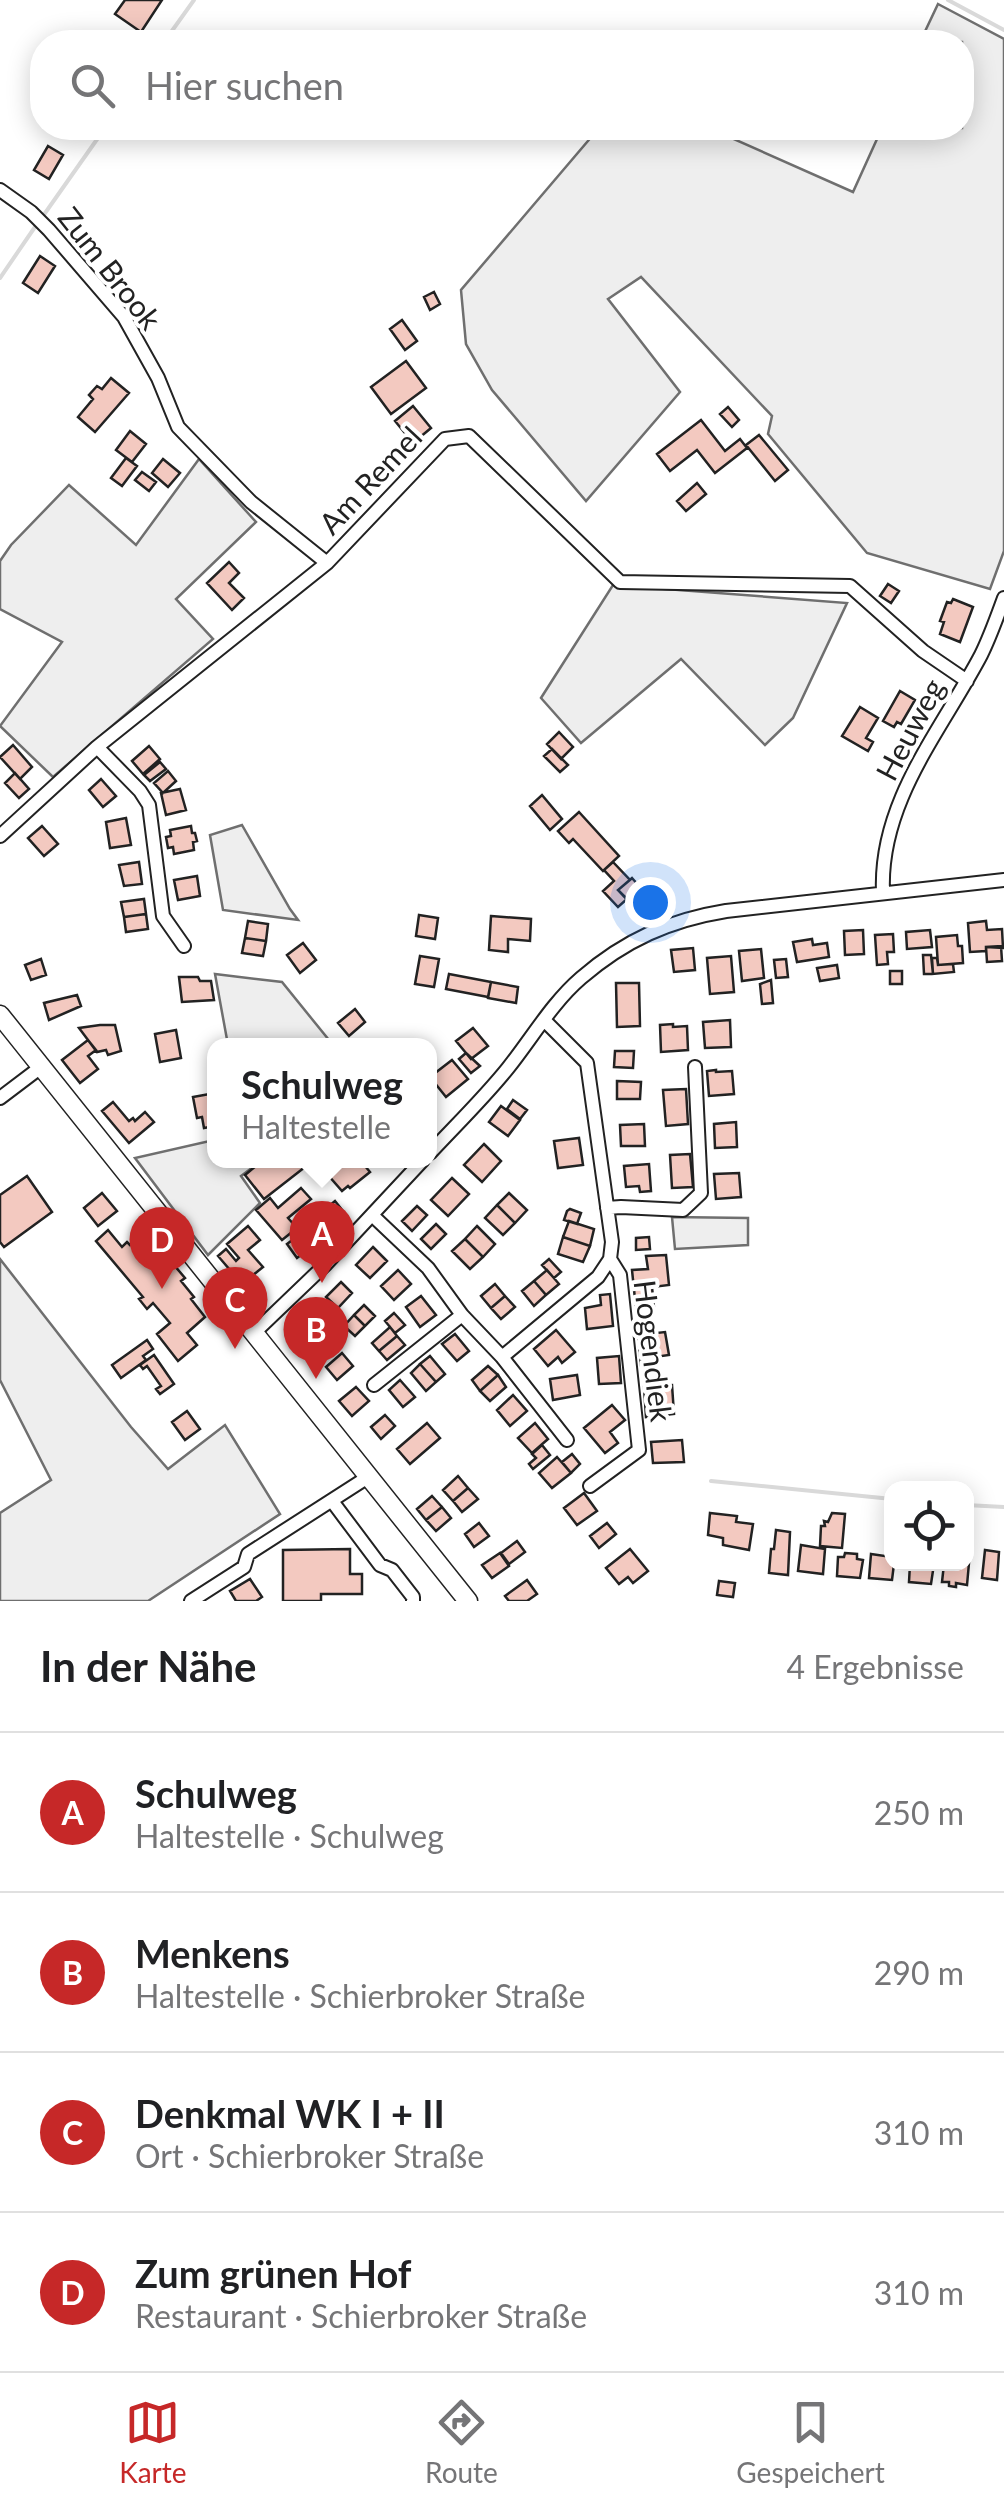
<!DOCTYPE html>
<html lang="de">
<head>
<meta charset="utf-8">
<style>
  body { margin:0; font-family:Lato,sans-serif; background:#f2f2f2; color:#202124 }
  .controls { position:absolute; right:30px; bottom:30px; display:grid; overflow:hidden; border-radius:20px; box-shadow:0 5px 25px #0003 }
  .controls button { width:90px; height:90px; display:grid; place-items:center; padding:0; border:0; border-bottom:2px solid #e0e0e0; background:#fff; color:#202124; font:50px sans-serif }
  .you { position:absolute; left:650px; top:902px; width:35px; height:35px; margin:-25px; border:8px solid #fff; border-radius:50%; background:#1a73e8; box-shadow:0 0 0 15px #1a73e833 }
  .badge { display:grid; place-items:center; width:65px; height:65px; border-radius:50%; background:#c62828; color:#fff; font-size:32px; font-weight:700 }
  .pin { position:absolute; translate:-50% -82px; filter:drop-shadow(0 2px 5px #0008) }
  .pin::after { content:''; position:absolute; top:52px; width:35px; height:30px; background:inherit; clip-path:polygon(0 0,100% 0,50% 100%) }
  .popup { position:absolute; left:207px; top:1038px; width:230px; height:130px; box-sizing:border-box; display:grid; place-content:center; border-radius:20px; background:#fff; filter:drop-shadow(0 2px 8px #0005); font-size:32px; white-space:nowrap; color:#757577 }
  .popup b { font-size:38px; color:#202124 }
  .popup::after { content:''; position:absolute; left:50%; top:100%; margin-left:-20px; border:20px solid transparent; border-top-color:#fff }
  .list { margin:0; padding:0; list-style:none }
  h2 { display:flex; justify-content:space-between; align-items:center; height:130px; margin:0; padding:0 40px; font-size:42px }
  h2 small { font-size:32px; font-weight:400; color:#757577 }
  .list li { display:grid; grid-template-columns:65px 1fr auto; gap:30px; align-items:center; box-sizing:border-box; height:160px; padding:0 40px; border-top:2px solid #e0e0e0 }
  .list b { display:block; font-size:38px; white-space:nowrap }
  .list p { margin:0; font-size:32px; white-space:nowrap; color:#757577 }
  .list em { font-size:32px; font-style:normal; color:#757577 }
  .icon { flex:none; width:55px; height:55px; fill:none; stroke:currentColor; stroke-width:2; stroke-linecap:round; stroke-linejoin:round }
  .map { position:relative; flex:none; width:1004px; height:1601px; overflow:hidden }
  .search { position:absolute; background:#fff; box-shadow:0 5px 25px #0003; left:30px; right:30px; top:30px; height:110px; display:flex; align-items:center; gap:25px; box-sizing:border-box; padding:0 35px; border-radius:40px; color:#757577; font-size:38px }
  .sheet { height:770px; background:#fff }
  nav { display:flex; justify-content:space-around; align-items:center; box-sizing:border-box; height:140px; border-top:2px solid #e0e0e0; background:#fff; font-size:28px; color:#757577 }
  nav a { display:grid; justify-items:center; gap:5px }
  nav .on { color:#c62828 }
  .map>svg:first-child { display:block }
  .green { fill:#eee; stroke:#6f6f6f; stroke-width:2.5 }
  .lines { fill:none; stroke-linecap:round; stroke-linejoin:round }
  .stream { stroke:#d9d9d9; stroke-width:4 }
  .building { fill:#f3c9c0; stroke:#222; stroke-width:2.5 }
  .street-casing { stroke:#222; stroke-width:16 }
  .secondary-casing { stroke:#222; stroke-width:21 }
  .street { stroke:#fff; stroke-width:12 }
  .secondary { stroke:#fff; stroke-width:18 }
  .labels { text-anchor:middle; stroke-width:8; stroke-linejoin:round; paint-order:stroke }
  .street-label { font-size:30px; fill:#222; stroke:#fff }
</style>
</head>
<body>
<div class="map">
<svg width="1004" height="1601" viewBox="0 0 1004 1601">
  <rect width="100%" height="100%" fill="#fff"/>
  <path class="green" d="M938,4L1004,39V551L990,589L867,553L768,434L772,416L641,277L608,299L680,392L586,501L492,390L466,344L461,290L599,128H709L853,192L882,128H962V42H920Z
    M199,459L256,522L176,599L213,639L53,777L0,726L62,642L0,609V561L11,545L69,485L136,545Z
    M613,585L847,603L793,718L765,745L681,659L581,743L541,698Z
    M242,825L290,909L298,920L223,910L210,835Z
    M215,974L282,982L333,1045H228Z
    M214,1140L215,1160L261,1161L241,1176L260,1203L208,1255L135,1158Z
    M672,1217L748,1218V1245L675,1249Z
    M0,1259L131,1427L168,1469L225,1425L280,1514L148,1601H0V1513L51,1480L0,1380Z"/>
  <g class="lines">
    <path class="stream" d="M948,0L1004,30
      M164,42L194,0
      M43,216L105,128
      M0,278L37,224
      M711,1481L892,1499
      M966,1505L1004,1507"/>
  </g>
  <path class="building" d="M125,0H162L141,32L115,14Z
    M48,146L63,155L49,179L34,170Z
    M40,256L55,266L38,293L23,283Z
    M434,292L440,304L430,310L424,297Z
    M402,320L417,341L405,350L390,329Z
    M406,361L426,388L391,414L371,387Z
    M111,378L129,393L95,432L78,417L93,399L89,395L97,386L102,389Z
    M413,406L431,428L413,443L395,421Z
    M728,407L739,420L732,427L720,414Z
    M701,420L725,451L740,439L747,448L715,473L697,450L670,471L657,454Z
    M130,431L146,444L132,462L116,450Z
    M759,435L788,470L775,481L746,445Z
    M126,458L137,466L122,486L111,478Z
    M163,459L180,473L168,487L152,473Z
    M142,472L156,482L149,491L135,480Z
    M697,483L706,494L686,511L677,501Z
    M229,562L239,573L229,583L244,598L232,610L207,583Z
    M888,584L899,591L891,603L880,596Z
    M953,599L973,607L960,642L940,634L944,622L940,621L947,602L951,603Z
    M900,691L915,700L901,724L897,722L894,727L883,721Z
    M860,707L878,718L866,738L873,742L868,751L842,736Z
    M559,732L573,747L561,759L547,744Z
    M13,745L32,767L20,779L0,757Z
    M149,746L160,759L143,774L132,761Z
    M552,749L568,765L560,772L544,756Z
    M160,762L166,769L150,781L144,775Z
    M168,771L176,781L163,793L154,783Z
    M15,773L29,789L19,798L5,783Z
    M101,779L116,796L103,807L89,790Z
    M180,789L186,810L166,815L161,793Z
    M542,795L562,819L550,830L530,806Z
    M579,812L619,856L603,871L573,839L569,843L558,831Z
    M126,818L131,845L110,848L106,822Z
    M42,826L58,844L44,856L28,838Z
    M191,826L192,833H195L197,841L193,842L194,850L174,854L173,847L168,848L166,837L171,836L170,830Z
    M139,862L142,884L124,886L119,865Z
    M613,862L630,880L618,890L627,899L618,907L603,891L614,881L604,870Z
    M197,876L200,896L178,900L174,880Z
    M632,878L647,895L634,907L618,890Z
    M144,899L146,914L124,917L121,902Z
    M146,914L148,929L126,932L124,917Z
    M419,915L438,918L435,939L416,936Z
    M491,916L531,919L530,941L508,939V952L489,950Z
    M248,921L268,924L266,941L245,938Z
    M986,921L987,930L1002,929L1003,948L986,947V951L970,952L968,923Z
    M863,930L864,954L845,955L844,931Z
    M930,930L932,947L907,949L906,932Z
    M893,934L894,952H887L888,964L877,965L875,935Z
    M957,935L958,946H962L963,963L938,965L936,937Z
    M245,938L266,941L263,956L242,953Z
    M812,939L813,945L827,943L829,957L797,962L793,942Z
    M303,943L316,960L300,973L287,955Z
    M1001,946L1002,961L987,962L986,947Z
    M693,948L695,970L674,972L671,950Z
    M761,949L764,978L742,981L739,951Z
    M923,955H931L933,974H924Z
    M420,956L439,959L434,987L415,984Z
    M731,956L734,992L710,994L707,958Z
    M932,958H937L938,965L953,964L954,972L933,974Z
    M41,959L46,975L31,980L25,965Z
    M786,959L788,977L776,978L774,960Z
    M837,965L839,978L820,981L817,968Z
    M890,971H902V984H890Z
    M449,974L491,982L488,997L446,989Z
    M179,977H198L200,981H211L214,1000L182,1002Z
    M771,980L773,1003L762,1004L760,984Z
    M491,982L518,987L516,1003L488,998Z
    M616,983H639L640,1026L617,1027Z
    M77,995L81,1006L49,1020L44,1003Z
    M355,1009L365,1022L349,1036L338,1023Z
    M730,1020L731,1047L705,1048L703,1022Z
    M673,1024V1027L687,1026L688,1050L661,1052L660,1025Z
    M100,1025H115L121,1051L108,1055L106,1050L97,1052L79,1028Z
    M473,1028L488,1046L471,1059L456,1041Z
    M176,1030L181,1058L160,1062L155,1034Z
    M88,1040L96,1050L88,1056L98,1069L80,1083L62,1060Z
    M615,1051H634L633,1068L614,1067Z
    M466,1053L480,1066L471,1073L459,1059Z
    M452,1060L468,1079L446,1097L430,1077Z
    M716,1070V1072L732,1071L734,1094L709,1096L707,1071Z
    M617,1081L641,1082L640,1099H617Z
    M686,1089L688,1124L666,1126L663,1090Z
    M215,1093V1126L204,1128L202,1117L197,1118L193,1097Z
    M513,1100L527,1110L520,1119L507,1109Z
    M113,1102L129,1121L133,1118L135,1121L145,1112L154,1122L129,1143L102,1111Z
    M501,1106L520,1120L508,1136L489,1122Z
    M736,1122L737,1147L715,1148L714,1124Z
    M644,1124L645,1146H621L620,1125Z
    M579,1138L583,1165L558,1168L554,1141Z
    M484,1144L501,1161L482,1182L464,1165Z
    M690,1154L693,1187L672,1188L670,1155Z
    M263,1160H300L305,1167L264,1199L245,1175Z
    M341,1160H360L370,1172L350,1188L348,1186L342,1191L328,1175Z
    M649,1164L651,1191L640,1192L639,1186L626,1187L624,1166Z
    M739,1173L741,1197L716,1199L714,1174Z
    M27,1176L52,1212L4,1247L0,1242V1195Z
    M452,1178L469,1194L448,1216L431,1200Z
    M301,1188L311,1199L288,1218L297,1228L282,1240L256,1210L270,1198L278,1208Z
    M102,1193L117,1211L98,1226L84,1208Z
    M509,1193L527,1210L515,1223L497,1205Z
    M335,1201L347,1216L329,1230L317,1216Z
    M497,1205L515,1223L503,1235L485,1218Z
    M417,1206L427,1215L412,1231L402,1221Z
    M570,1209L581,1213L577,1224L564,1220L567,1211Z
    M320,1219L326,1228L316,1235L320,1240L297,1258L287,1244Z
    M569,1221L594,1229L590,1246L563,1237Z
    M436,1224L446,1234L431,1249L421,1239Z
    M248,1226L260,1240L248,1250L263,1267L242,1284L218,1256L226,1249L236,1261L239,1258L227,1244Z
    M477,1226L495,1244L483,1257L465,1239Z
    M108,1230L122,1247L127,1242L130,1245L146,1232L185,1278L181,1281L194,1297L191,1299L205,1317L187,1333L197,1345L178,1361L157,1334L170,1323L153,1303L147,1309L139,1299L143,1297L96,1241Z
    M563,1237L590,1246L583,1262L558,1254Z
    M649,1237L650,1249L636,1250V1238Z
    M465,1239L483,1257L470,1269L452,1251Z
    M373,1247L387,1261L370,1278L356,1265Z
    M666,1255L669,1285L652,1287L654,1307L636,1309L632,1270L648,1269L646,1256Z
    M549,1259L561,1272L554,1278L542,1265Z
    M398,1270L411,1284L394,1300L381,1286Z
    M547,1270L559,1284L546,1295L534,1281Z
    M534,1281L546,1295L534,1306L522,1291Z
    M341,1282L352,1293L338,1308L326,1297Z
    M495,1284L505,1296L491,1308L481,1296Z
    M610,1294L613,1326L587,1329L585,1308L601,1305L600,1295Z
    M421,1296L436,1315L420,1327L406,1307Z
    M505,1296L515,1307L501,1319L491,1308Z
    M364,1305L375,1316L365,1326L354,1315Z
    M394,1313L405,1325L395,1333L385,1321Z
    M354,1315L365,1326L355,1336L344,1326Z
    M319,1319L333,1333L323,1343L309,1330Z
    M390,1327L397,1336L379,1351L372,1343Z
    M556,1330L575,1352L562,1363L558,1357L548,1366L534,1349Z
    M665,1332L669,1355L654,1357V1363L641,1365L638,1335Z
    M313,1334L327,1347L316,1358L302,1344Z
    M455,1334L469,1351L457,1361L442,1344Z
    M397,1336L405,1345L387,1360L379,1351Z
    M147,1340L153,1349L143,1356L146,1360L121,1378L112,1365Z
    M342,1353L353,1366L337,1380L326,1367Z
    M154,1355L174,1384L160,1394L156,1389L161,1386L147,1366L143,1369L140,1365Z
    M430,1356L445,1374L436,1382L420,1364Z
    M619,1356L621,1383L599,1384L597,1358Z
    M420,1364L436,1382L426,1391L411,1373Z
    M488,1366L498,1375L480,1391L472,1380Z
    M498,1375L506,1387L490,1401L480,1391Z
    M577,1375L580,1395L553,1400L550,1379Z
    M400,1380L415,1397L403,1407L389,1390Z
    M672,1385L674,1414L646,1417L644,1387Z
    M356,1387L369,1401L352,1416L339,1401Z
    M513,1395L527,1411L510,1426L497,1410Z
    M612,1405L625,1420L610,1432L618,1443L605,1453L584,1428Z
    M187,1411L200,1429L185,1440L172,1422Z
    M385,1415L395,1426L381,1439L371,1427Z
    M427,1423L440,1438L410,1464L397,1449Z
    M535,1423L548,1439L532,1453L518,1438Z
    M682,1440L684,1462L653,1463L651,1442Z
    M542,1445L550,1455L533,1469L529,1464L536,1458L532,1454Z
    M572,1454L580,1464L571,1473L562,1462Z
    M557,1457L571,1473L552,1488L539,1473Z
    M458,1476L468,1488L453,1501L443,1490Z
    M468,1488L478,1499L462,1512L453,1501Z
    M584,1493L597,1511L577,1525L564,1508Z
    M432,1496L442,1507L426,1520L417,1509Z
    M442,1507L451,1518L436,1531L426,1520Z
    M710,1513L737,1516L736,1522L753,1524L749,1550L723,1545V1538L708,1535Z
    M832,1513L845,1514L842,1548L820,1546L821,1526H825L824,1521L828,1522Z
    M479,1523L489,1536L474,1547L465,1534Z
    M607,1523L616,1534L599,1548L590,1536Z
    M776,1530L790,1532L788,1575L769,1573L771,1549H774Z
    M517,1541L525,1552L509,1564L501,1553Z
    M801,1545L825,1549L823,1574L798,1571Z
    M350,1549V1574H362V1594H321V1601H283V1550Z
    M630,1549L648,1571L633,1583L628,1577L619,1584L606,1568Z
    M985,1550L999,1552L997,1580L982,1578Z
    M500,1553L509,1566L492,1578L482,1565Z
    M845,1553L857,1554V1559L863,1560L860,1578L837,1576L838,1557H844Z
    M871,1554L892,1557V1564H894L892,1580L869,1578Z
    M969,1563L967,1585L956,1583V1587L949,1586V1582H942L944,1564Z
    M910,1564H934L931,1584L909,1582Z
    M250,1579L262,1597L256,1601H236L230,1591Z
    M527,1580L537,1594L527,1601H509L505,1596Z
    M719,1581L735,1583L733,1597L717,1595Z"/>
  <g class="lines">
    <defs>
      <path id="street" d="M0,190L31,212L49,230L124,317L158,378L178,427L251,502L327,563
        M97,747L140,791L149,805L163,916L184,946
        M0,836L97,747L327,563L445,439L469,436L620,582L850,586L923,651L967,681
        M883,892C879,802 941,731 981,655C990,637 997,617 1004,598
        M544,1020L587,1063L612,1242L610,1259L598,1277L502,1357L567,1440
        M0,1098L41,1067
        M430,1153C456,1125 484,1098 508,1068C532,1038 552,1003 581,978C625,940 670,920 726,911L1004,880
        M607,1208L621,1207L683,1210L701,1193L695,1067
        M372,1215L428,1268L462,1315L502,1357
        M255,1332L325,1265L423,1160
        M374,1385L462,1315
        M590,1486L639,1450L620,1275L610,1259
        M332,1501L380,1565L392,1570L413,1597V1601
        M191,1601L244,1567L248,1554L368,1477"/>
      <path id="secondary" d="M0,1015L468,1601"/>
    </defs>
    <use href="#street" class="street-casing"/>
    <use href="#secondary" class="secondary-casing"/>
    <use href="#street" class="street"/>
    <use href="#secondary" class="secondary"/>
  </g>
  <g class="labels">
    <g class="street-label">
      <text transform="translate(109 269) rotate(52)" y="10">Zum Brook</text>
      <text transform="translate(371 481) rotate(-47)" y="10">Am Remel</text>
      <text transform="translate(911 730) rotate(-62)" y="10">Heuweg</text>
      <text transform="translate(652 1351) rotate(83)" y="10">Hogendiek</text>
    </g>
  </g>
</svg>
<div class="controls">
<button><svg class="icon" aria-label="locate" viewBox="0 0 24 24"><circle cx="12" cy="12" r="6"/><path d="M12 2v4M12 18v4M2 12h4M18 12h4"/></svg></button>
</div>
<div class="you"></div>
<div class="pin badge" style="left:322px;top:1283px">A</div>
<div class="popup"><b>Schulweg</b>Haltestelle</div>
<div class="pin badge" style="left:316px;top:1379px">B</div>
<div class="pin badge" style="left:235px;top:1349px">C</div>
<div class="pin badge" style="left:162px;top:1289px">D</div>
<div class="search"><svg class="icon" aria-label="search" viewBox="0 0 24 24"><circle cx="10" cy="10" r="6"/><path d="M15 15l6 6"/></svg>Hier suchen</div>
</div>
<section class="sheet">
<h2>In der Nähe<small>4 Ergebnisse</small></h2>
<ul class="list">
<li><span class="badge">A</span><div><b>Schulweg</b><p>Haltestelle · Schulweg</p></div><em>250 m</em></li>
<li><span class="badge">B</span><div><b>Menkens</b><p>Haltestelle · Schierbroker Straße</p></div><em>290 m</em></li>
<li><span class="badge">C</span><div><b>Denkmal WK I + II</b><p>Ort · Schierbroker Straße</p></div><em>310 m</em></li>
<li><span class="badge">D</span><div><b>Zum grünen Hof</b><p>Restaurant · Schierbroker Straße</p></div><em>310 m</em></li>
</ul>
</section>
<nav>
<a class="on"><svg class="icon" aria-label="map" viewBox="0 0 24 24"><path d="M3 6l6-2 6 2 6-2v14l-6 2-6-2-6 2zM9 4v14M15 6v14"/></svg>Karte</a>
<a><svg class="icon" aria-label="directions" viewBox="0 0 24 24"><path d="M12 3l9 9-9 9-9-9zM9 14v-3h6M13 9l2 2-2 2"/></svg>Route</a>
<a><svg class="icon" aria-label="saved" viewBox="0 0 24 24"><path d="M7 4h10v16l-5-4-5 4z"/></svg>Gespeichert</a>
</nav>
</body>
</html>
